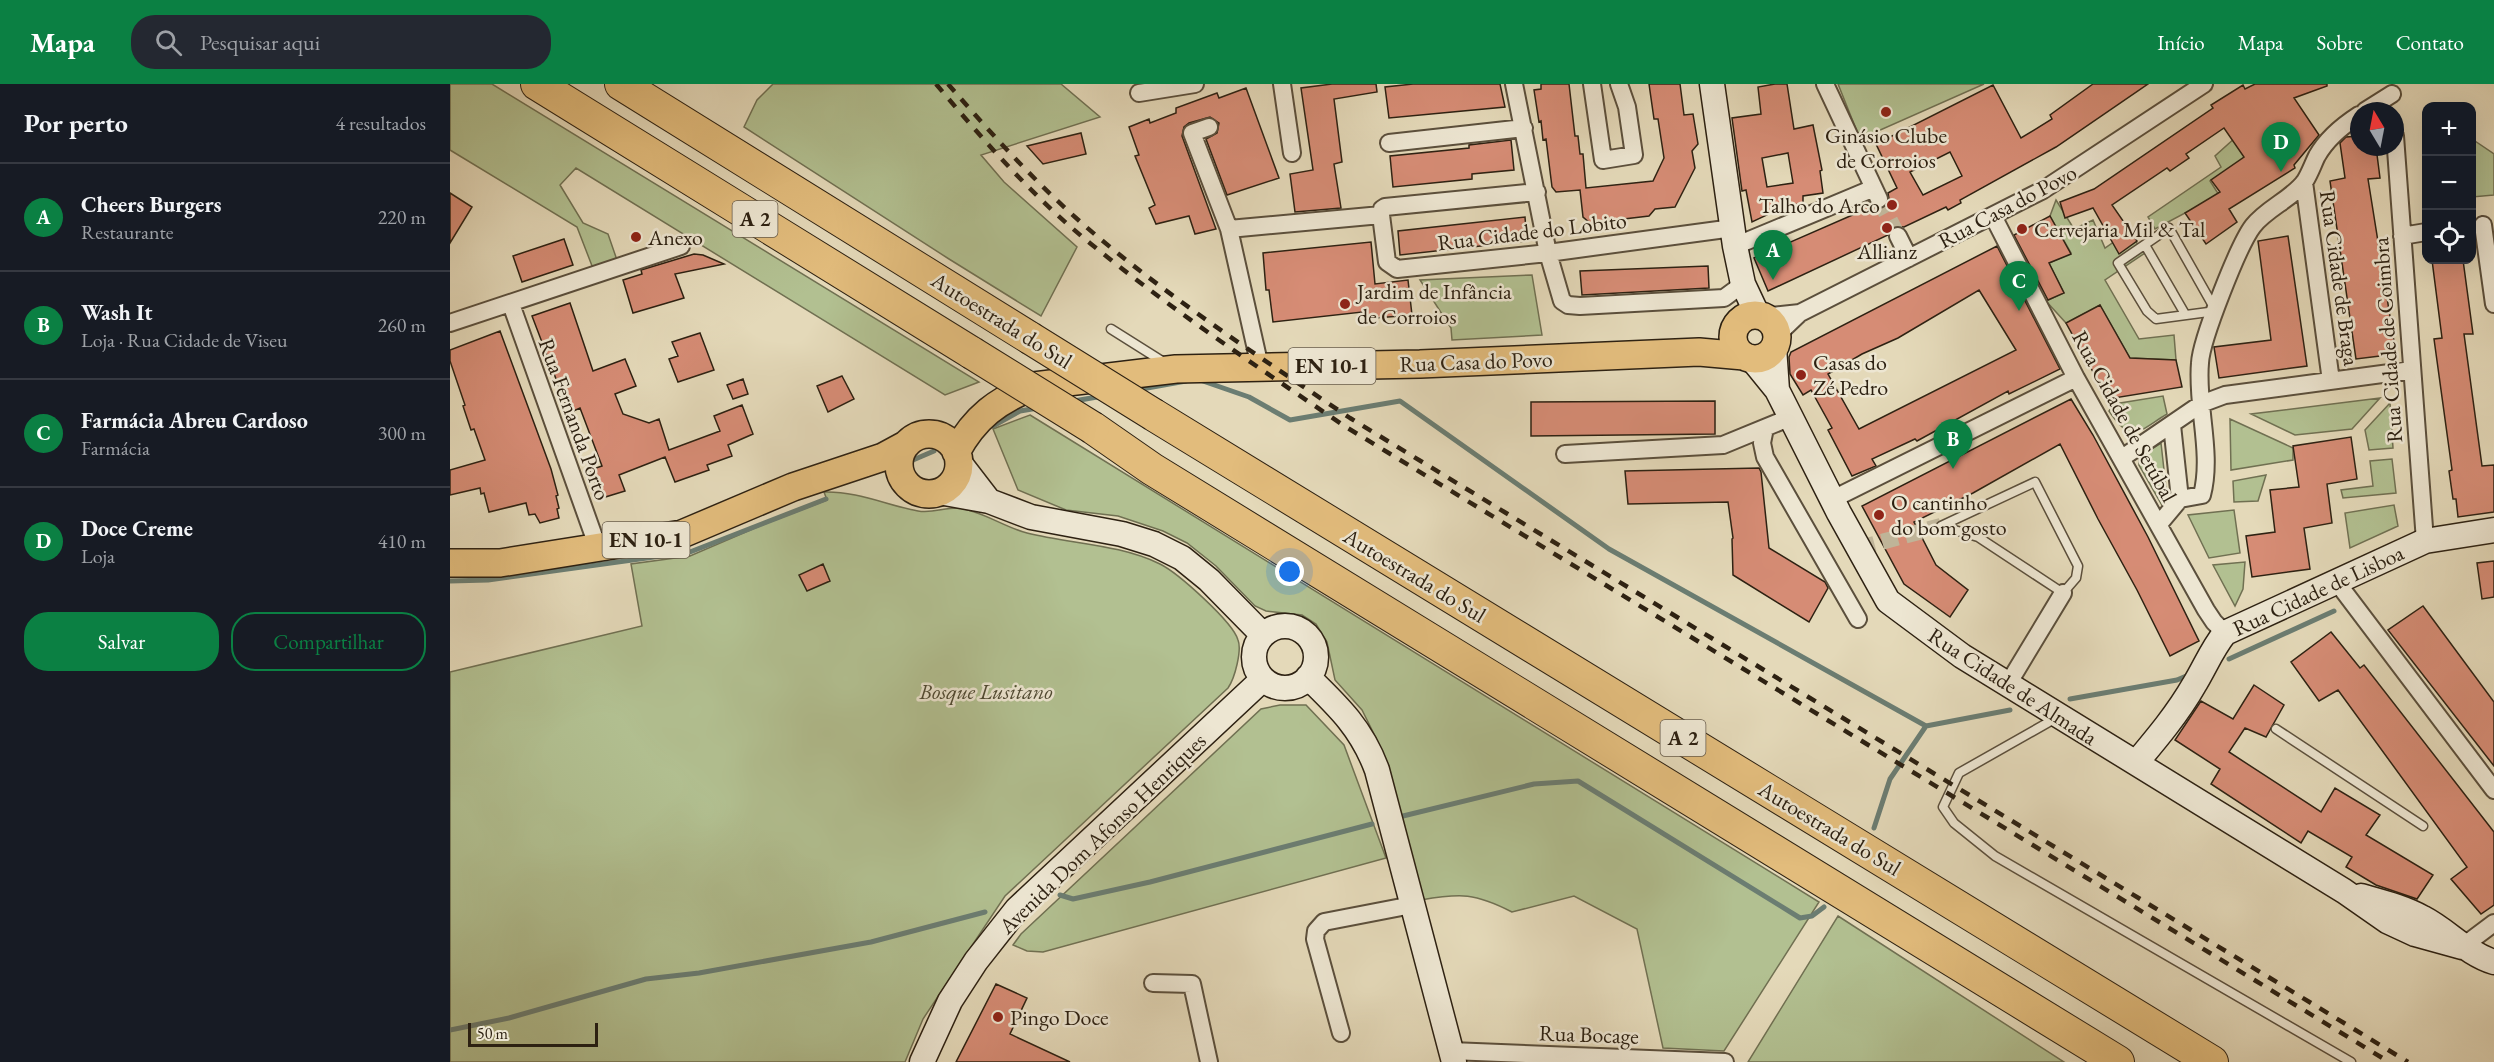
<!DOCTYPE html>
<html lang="pt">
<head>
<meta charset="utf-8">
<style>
  body { margin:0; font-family:"EB Garamond",serif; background:#242831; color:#f1f3f6 }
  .controls { position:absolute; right:18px; top:18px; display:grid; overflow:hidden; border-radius:12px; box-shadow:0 6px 24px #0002 }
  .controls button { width:54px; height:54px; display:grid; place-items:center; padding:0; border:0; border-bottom:2px solid #363941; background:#171b24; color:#f1f3f6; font:30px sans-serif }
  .compass { position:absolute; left:1900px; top:18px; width:54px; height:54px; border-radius:50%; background:#171b24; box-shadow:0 6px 24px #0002; rotate:350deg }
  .scale { position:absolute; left:18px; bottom:15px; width:130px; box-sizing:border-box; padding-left:6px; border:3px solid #2d2112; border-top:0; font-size:16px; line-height:21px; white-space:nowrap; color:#2d2112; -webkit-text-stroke:4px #ede6d2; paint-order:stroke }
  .you { position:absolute; left:840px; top:488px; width:21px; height:21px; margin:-15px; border:4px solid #fff; border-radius:50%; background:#1a73e8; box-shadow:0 0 0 9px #1a73e833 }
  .badge { display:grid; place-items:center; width:39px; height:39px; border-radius:50%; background:#0b8043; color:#fff; font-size:20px; font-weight:700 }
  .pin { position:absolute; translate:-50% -50px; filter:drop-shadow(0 2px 3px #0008) }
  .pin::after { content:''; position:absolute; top:32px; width:21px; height:18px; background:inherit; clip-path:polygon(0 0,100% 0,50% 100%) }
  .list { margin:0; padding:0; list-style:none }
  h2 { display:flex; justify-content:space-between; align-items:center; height:78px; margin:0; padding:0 24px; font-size:26px }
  h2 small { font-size:20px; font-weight:400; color:#9ea1a6 }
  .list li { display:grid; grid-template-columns:39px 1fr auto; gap:18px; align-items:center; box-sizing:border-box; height:108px; padding:0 24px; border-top:2px solid #363941 }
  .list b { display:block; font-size:22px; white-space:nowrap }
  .list p { margin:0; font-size:20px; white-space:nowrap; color:#9ea1a6 }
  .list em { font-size:20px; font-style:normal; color:#9ea1a6 }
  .actions { display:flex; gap:12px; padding:18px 24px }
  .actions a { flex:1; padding:14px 0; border:2px solid #0b8043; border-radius:24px; text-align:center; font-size:21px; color:#0b8043 }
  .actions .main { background:#0b8043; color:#fff }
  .icon { flex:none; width:33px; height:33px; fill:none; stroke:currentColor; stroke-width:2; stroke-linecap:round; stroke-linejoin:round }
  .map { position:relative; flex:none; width:2044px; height:978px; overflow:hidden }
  header { display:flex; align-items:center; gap:36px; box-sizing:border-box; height:84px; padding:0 30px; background:#0b8043; color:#fff }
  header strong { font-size:28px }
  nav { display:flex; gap:33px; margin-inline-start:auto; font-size:21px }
  .search { width:420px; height:54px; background:#242831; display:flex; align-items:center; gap:15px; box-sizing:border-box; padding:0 21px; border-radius:24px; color:#9ea1a6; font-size:22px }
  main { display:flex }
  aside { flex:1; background:#171b24 }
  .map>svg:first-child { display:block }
  .green { fill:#b2c091; stroke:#707052; stroke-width:1.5 }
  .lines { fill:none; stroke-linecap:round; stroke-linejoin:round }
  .stream { stroke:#6b7d72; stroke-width:5 }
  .building { fill:#d68c75; stroke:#2d2112; stroke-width:1.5; fill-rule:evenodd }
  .street-tunnel { stroke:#bfb498; stroke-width:16; stroke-dasharray:16 8; stroke-linecap:butt }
  .lane-casing { stroke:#5b4f3c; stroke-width:11 }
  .street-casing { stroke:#5b4f3c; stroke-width:20 }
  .secondary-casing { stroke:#2d2112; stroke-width:27 }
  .primary-casing { stroke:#2d2112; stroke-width:30 }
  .highway-casing { stroke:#2d2112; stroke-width:34 }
  .lane { stroke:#ede6d2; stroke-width:8 }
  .street { stroke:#ede6d2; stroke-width:16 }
  .secondary { stroke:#ede6d2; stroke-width:24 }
  .primary { stroke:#e2bc7c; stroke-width:27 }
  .highway { stroke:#e2bc7c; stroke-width:32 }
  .rail { stroke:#2d2112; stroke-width:4.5; stroke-dasharray:10 10; stroke-linecap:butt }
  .highway-bridge-casing { stroke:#2d2112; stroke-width:34; stroke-linecap:butt }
  .highway-bridge { stroke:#e2bc7c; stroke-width:32 }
  .poi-dot { fill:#8f2418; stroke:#ede6d2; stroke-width:2 }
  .labels { text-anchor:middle; stroke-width:5; stroke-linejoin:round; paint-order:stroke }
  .shield { fill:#ede6d2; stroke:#675c4c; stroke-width:1.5 }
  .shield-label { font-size:21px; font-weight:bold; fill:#2d2112 }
  .poi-label { font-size:22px; fill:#2d2112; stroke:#ede6d2; text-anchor:start }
  .street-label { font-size:22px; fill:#2d2112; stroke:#ede6d2 }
  .park-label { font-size:22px; font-style:italic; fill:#4e4932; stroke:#ede6d2 }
</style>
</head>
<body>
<header>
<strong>Mapa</strong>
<div class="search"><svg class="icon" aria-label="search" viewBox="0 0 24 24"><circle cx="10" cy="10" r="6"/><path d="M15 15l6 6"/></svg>Pesquisar aqui</div>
<nav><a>Início</a><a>Mapa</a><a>Sobre</a><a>Contato</a></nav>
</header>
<main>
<aside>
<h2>Por perto<small>4 resultados</small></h2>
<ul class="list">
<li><span class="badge">A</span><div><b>Cheers Burgers</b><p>Restaurante</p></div><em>220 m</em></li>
<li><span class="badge">B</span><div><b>Wash It</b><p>Loja · Rua Cidade de Viseu</p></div><em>260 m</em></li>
<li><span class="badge">C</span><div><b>Farmácia Abreu Cardoso</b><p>Farmácia</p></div><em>300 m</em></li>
<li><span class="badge">D</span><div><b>Doce Creme</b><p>Loja</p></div><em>410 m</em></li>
</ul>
<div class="actions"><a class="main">Salvar</a><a>Compartilhar</a></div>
</aside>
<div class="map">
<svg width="2044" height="978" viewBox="0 0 2044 978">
  <rect width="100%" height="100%" fill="#e4d9b9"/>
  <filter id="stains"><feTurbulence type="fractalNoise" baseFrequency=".00333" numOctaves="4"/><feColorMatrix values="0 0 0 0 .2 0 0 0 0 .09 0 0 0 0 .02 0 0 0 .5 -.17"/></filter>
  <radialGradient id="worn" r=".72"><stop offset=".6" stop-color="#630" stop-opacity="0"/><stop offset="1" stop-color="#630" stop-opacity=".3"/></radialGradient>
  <path class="green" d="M0,0H42L529,298L495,311L126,84L110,101L133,139L158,150L168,179L144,187L127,143L0,66Z
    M323,0H611L650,33L531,71L554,98L627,163L591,232L499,175L294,43L307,16Z
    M1388,0H1534L1410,55Z
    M1786,53L1825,59L1760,97L1769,111L1705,145L1698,133L1771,83L1765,72Z
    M2022,55L2044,70V111L2022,113Z
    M1606,116L1624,145L1643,136L1655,164L1678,148L1695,169L1655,196L1689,255L1724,251L1726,276L1680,274L1650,221L1616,239L1596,217L1614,209L1599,179L1621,169L1600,132Z
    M1082,191L1092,251L1002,256L1001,244L970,196Z
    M1713,312L1717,330C1687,348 1682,361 1659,327L1664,320Z
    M1930,314L1902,345L1845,351L1801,330Z
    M1940,319L1943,364L1919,366L1915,346Z
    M580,331L1369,818L1274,967L1213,964L1187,845L1124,812L1062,828C1025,809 1011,809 971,816L926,654L912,626L885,596L877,558L866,540L852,531L816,527L805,522L766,482L737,459L713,447L668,432L616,426L568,406L543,345Z
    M1780,335L1843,364V376L1781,386Z
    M1711,359L1717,413L1713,423L1689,381V373Z
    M1942,375L1946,409L1893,414L1891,406L1923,402L1920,377Z
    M1816,391L1808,417L1784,418L1783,397Z
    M374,408C406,407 437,421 468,427C482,430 495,423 509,424C532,427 554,443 577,449C621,460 669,460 710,480C728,489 783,538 788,556C792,566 785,594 778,604L555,812L473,935L455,978H0V588L192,542L181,480L240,472L317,439L377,416Z
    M1944,421L1948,442L1900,464L1895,429Z
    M1784,426L1790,469L1759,474L1738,431Z
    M1795,478L1793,505L1785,522L1763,481Z
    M830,621H856L894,661L936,774L593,868L577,867L563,861L571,850L811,625Z
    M1388,832L1614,978H1298Z"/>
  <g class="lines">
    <path class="stream" d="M750,296L799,313L840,336L950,317L1159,465L1476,642L1560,626
      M686,306L736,297
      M624,317L653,312
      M543,342L570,327L588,324
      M463,376L484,367
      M0,497L38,496L240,468L376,415
      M1779,575L1884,527
      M1620,615L1727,596L1741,590
      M953,732L1084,700L1128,697L1350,834L1362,832L1374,823
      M1424,744L1440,695L1476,642
      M610,811L623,815L700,798L922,740
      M0,946L59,934L196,895L249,889L421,858L535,828"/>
  </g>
  <path class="building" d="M882,0H926L927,8L884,15L892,78L884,80L891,124L845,128L840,90L863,86L851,4Z
    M963,0H1050L1055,23L939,34L935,3Z
    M1091,0H1119L1125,52H1128L1130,70H1133L1136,104L1203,97L1214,74L1208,35H1204L1199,0H1230L1234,31L1243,30L1248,60L1242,67L1245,84L1225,123L1205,125L1199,132L1140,139L1133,133L1130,106L1106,108L1102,103L1096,55L1093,56L1091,37L1089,38L1084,6L1091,5Z
    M1325,0H1337L1344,45L1363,41L1372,86L1370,87L1373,109L1353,112V120L1338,121L1302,138L1296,106L1292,107L1282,34L1311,30L1308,3ZM1338,69L1343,99L1317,103L1312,74Z
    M1643,0H1698L1606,63L1510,116L1511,119L1498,126L1496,123L1454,143L1444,142L1438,151L1318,207L1304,174L1407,129L1406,125L1419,118L1428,125L1437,121L1439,115L1438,109L1447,104L1426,60L1543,1L1571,54L1602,35L1600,31ZM1500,68L1512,92L1473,111L1460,88Z
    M1805,0H1877V2L1844,14L1869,51L1844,81L1845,84L1779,125L1787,138L1756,160L1735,129L1770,108L1761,96L1794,73L1774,44L1736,70L1739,74L1720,87L1717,84L1662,121L1687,157L1669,170L1643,124L1615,134L1610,118L1644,105L1763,24L1761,21L1793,1L1795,5Z
    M796,4L829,94L777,111L756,55L767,49L769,39L760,33L739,39L734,43L732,52L766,145L745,150L739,132L706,140L699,124L705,121L685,72L689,71L679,43L699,35L700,39L726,29V24L767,9L769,14Z
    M631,49L636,70L593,80L577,62Z
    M1909,52V63H1926L1930,94L1918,95L1946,270L1906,275L1880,97L1895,94L1890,59L1896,53Z
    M1061,56L1064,86L1022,90V95L943,103L940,72L1019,64V61Z
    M0,109L22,123L0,159Z
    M1600,132L1621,170L1599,179L1614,209L1598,216L1564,151Z
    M1075,133L1077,157L950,171L948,147Z
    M1838,152L1857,282L1769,294L1764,263L1821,256L1808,157Z
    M114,155L123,181L72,198L63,172Z
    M921,158L925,200L958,196L962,231L926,234V231L912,232V228L823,238L819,206H816L813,169Z
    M1547,162L1610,285L1559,310L1558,307L1467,357L1465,355L1422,375L1426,382L1402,392L1378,346L1382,344L1361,306L1353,311L1340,290L1339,273L1341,268ZM1529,206L1566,266L1409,345L1378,290L1412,270L1448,254Z
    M244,170L253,171L274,180L225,190L234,214L183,229L173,196L192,190L191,186Z
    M1982,176H2013L2023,250H2014L2032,382L2044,381V428L2008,433L2006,415H2003L1999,387L2002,386L1984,255L1992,254Z
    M1258,182L1259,204L1132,211L1130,187Z
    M120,219L143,287L175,275L186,302L165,310L173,330L199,339L209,335L219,366L270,347L264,332L292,321L303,350L278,361L282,372L257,381L259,386L225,398L215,373L169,391L175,407L152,414L140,386L152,382L130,324L119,329L82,232Z
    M1650,221L1680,274L1726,276L1732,303L1658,315L1616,239Z
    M50,247L101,385L108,411L106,412L109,424L107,425L109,434L90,439L85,430L79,431L76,419L39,428L34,409L31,410L30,404L0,411V386L35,376L24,345L21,346L13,322L15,321L0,277V266Z
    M250,249L264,286L228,298L219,275L228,272L222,258Z
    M392,292L404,315L378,328L367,302Z
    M293,295L298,310L283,315L277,301Z
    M1621,315L1643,351L1698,453L1749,557L1720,572L1687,506L1648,435L1610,360L1523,409L1464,438L1486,481L1518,506L1500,533L1454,500L1412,422Z
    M1265,317V350L1081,352V318Z
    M1901,353L1907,395L1877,400L1882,439L1854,444L1860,485L1802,493L1796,452L1825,448L1820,406L1849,403L1843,362Z
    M1309,384L1311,388L1319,464L1375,498L1378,504L1359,538L1283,491L1282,455L1283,454L1278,418L1178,420L1175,387Z
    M2044,477V513L2032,515L2027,479Z
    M373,480L380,497L357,507L349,491Z
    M1973,522L2044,618V682L1938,546Z
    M1881,548L1910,584L1914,581L2044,748V821L2031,830L2001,795L2017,783L1888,606L1869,617L1841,578Z
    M1804,601L1834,621L1816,653L1795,644L1779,668L1871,728L1885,704L1930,731L1916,751L1983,791L1967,815L1926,801L1896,783L1902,773L1858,747L1851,759L1761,700L1770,685L1725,656L1751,617L1783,635Z
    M546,900L577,914L560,950L620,978H506Z"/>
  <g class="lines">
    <path class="street-tunnel" d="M1429,115L1448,152
      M1409,464L1491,442"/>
    <defs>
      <path id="lane" d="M1719,144L1766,227L1706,235L1697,227L1668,179Z
        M1695,161L1735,230
        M661,245L715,279
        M1585,398L1628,482L1626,494L1613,509L1528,453L1491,442Z
        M1606,634L1509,689L1493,723L1504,739L1545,772L1901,978
        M1826,645L1973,742"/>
      <path id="street" d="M832,0L842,69
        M1064,0L1098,169L1112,217L1118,221L1130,222L1274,214L1293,200
        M1142,0L1153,76L1184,71L1177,23L1169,0
        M1375,0L1429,115
        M689,9L745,0
        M1915,27L1942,10
        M759,43L742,49L779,145L810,283
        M1945,52L1975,457
        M939,59L1074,44
        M1854,98L1881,297
        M931,131L937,178L947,185L1098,169L1283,144
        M931,131L932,125L935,123L1087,108
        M1543,132L1626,294L1756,526L1764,538L1775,549
        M2033,141L2044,220
        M779,145L931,131
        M1448,152L1459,174
        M1952,152L1976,148
        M1285,162L1424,104
        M61,220L148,464
        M1312,233L1350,229
        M0,239L231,162
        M1327,251L1350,229L1593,106L1754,0
        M1722,341L1730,415
        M1315,344L1312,359L1315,373L1408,535
        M1115,370L1273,361L1341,333
        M1672,374L1751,320L1775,311L1962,286
        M1383,415L1626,294
        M1709,440L1730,415L1752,411C1763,369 1746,322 1750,279C1751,256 1789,160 1803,142C1817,124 1842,115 1855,97C1860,89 1863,80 1867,72C1877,54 1892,42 1909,31
        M1886,497L2044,706
        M1558,600L1613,509
        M2012,863L2044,839
        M703,899L742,900L759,978
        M891,949L865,855L866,847L874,838L962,821
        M1001,967L1275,978"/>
      <path id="secondary" d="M1262,0L1285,162L1293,200L1308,232
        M1324,263L1327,306
        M1301,274L1327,306L1389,429L1438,517L1512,572L1894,807L1937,837L1965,850L2012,863
        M509,378L539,417
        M489,408L539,417L581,433L672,450L704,460L732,474L759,496L813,551
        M804 573a31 31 0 1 1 62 0a31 31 0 1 1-62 0Z
        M858,593C889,623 912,645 927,686L1004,978
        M1686,679C1707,654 1728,629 1744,601C1755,583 1762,565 1775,549L1975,457L2044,446
        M1911,812C1932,818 1953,823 1973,834C1998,847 2016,869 2044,878
        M472,978L500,917L526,877L567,825L813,595"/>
      <path id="primary" d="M1283 253a22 22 0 1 1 44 0a22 22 0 1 1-44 0Z
        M449 380a30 30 0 1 1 60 0a30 30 0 1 1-60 0Z
        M506,368C525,333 548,316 584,302L726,285L970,280L1249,268L1294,272
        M0,479H50L232,450L343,403L433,373L457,360"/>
      <path id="highway" d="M87,0L522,269
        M171,0L580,254
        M704,331L1762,978
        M643,344L702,385L1668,978"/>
    </defs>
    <use href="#lane" class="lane-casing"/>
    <use href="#street" class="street-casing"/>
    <use href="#secondary" class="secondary-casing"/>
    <use href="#primary" class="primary-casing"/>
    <use href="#highway" class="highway-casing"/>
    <use href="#lane" class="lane"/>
    <use href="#street" class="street"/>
    <use href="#secondary" class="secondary"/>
    <use href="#primary" class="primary"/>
    <use href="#highway" class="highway"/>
    <path class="rail" d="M486,0C534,57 583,113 641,160C722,226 809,284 896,343L1939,978
      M498,0C545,54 593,107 648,153C727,219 814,276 900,334L1958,978"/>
    <defs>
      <path id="highway-bridge" d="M580,254L704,331
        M522,269L643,344"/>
    </defs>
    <use href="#highway-bridge" class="highway-bridge-casing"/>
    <use href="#highway-bridge" class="highway-bridge"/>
  </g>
  <g class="poi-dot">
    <circle cx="1436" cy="28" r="6"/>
    <circle cx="1442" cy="121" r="6"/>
    <circle cx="1437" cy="144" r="6"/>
    <circle cx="1572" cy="145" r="6"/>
    <circle cx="186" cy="153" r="6"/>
    <circle cx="895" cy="220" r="6"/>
    <circle cx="1351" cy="291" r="6"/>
    <circle cx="1429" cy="431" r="6"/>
    <circle cx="548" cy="933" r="6"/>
  </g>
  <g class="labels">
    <g class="shield">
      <rect x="282.5" y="117" width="45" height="36" rx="4.5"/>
      <rect x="838.5" y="264" width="87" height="36" rx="4.5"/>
      <rect x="152.5" y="438" width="87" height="36" rx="4.5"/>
      <rect x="1210.5" y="636" width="45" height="36" rx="4.5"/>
    </g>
    <g class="shield-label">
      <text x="305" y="142">A 2</text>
      <text x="882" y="289">EN 10-1</text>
      <text x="196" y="463">EN 10-1</text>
      <text x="1233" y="661">A 2</text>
    </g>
    <g class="poi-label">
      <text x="1436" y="59" text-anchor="middle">Ginásio Clube<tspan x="1436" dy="25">de Corroios</tspan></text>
      <text x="1430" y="129" text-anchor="end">Talho do Arco</text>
      <text x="1584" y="153">Cervejaria Mil &amp; Tal</text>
      <text x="198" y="161">Anexo</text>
      <text x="1437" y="175" text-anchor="middle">Allianz</text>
      <text x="907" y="215">Jardim de Infância<tspan x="907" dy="25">de Corroios</tspan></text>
      <text x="1363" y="286">Casas do<tspan x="1363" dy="25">Zé Pedro</tspan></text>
      <text x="1441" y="426">O cantinho<tspan x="1441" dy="25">do bom gosto</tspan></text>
      <text x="560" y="941">Pingo Doce</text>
    </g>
    <g class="street-label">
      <text transform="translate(1557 122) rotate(-28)" y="8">Rua Casa do Povo</text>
      <text transform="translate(1082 147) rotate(-7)" y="8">Rua Cidade do Lobito</text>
      <text transform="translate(1890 194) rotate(82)" y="8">Rua Cidade de Braga</text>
      <text transform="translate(552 236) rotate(32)" y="8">Autoestrada do Sul</text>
      <text transform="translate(1937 256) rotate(-94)" y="8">Rua Cidade de Coimbra</text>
      <text transform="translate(1026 277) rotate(-2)" y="8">Rua Casa do Povo</text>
      <text transform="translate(1675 332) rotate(61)" y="8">Rua Cidade de Setúbal</text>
      <text transform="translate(125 335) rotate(70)" y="8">Rua Fernanda Porto</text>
      <text transform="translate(965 491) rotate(31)" y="8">Autoestrada do Sul</text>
      <text transform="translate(1868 506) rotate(-25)" y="8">Rua Cidade de Lisboa</text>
      <text transform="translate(1563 602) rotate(33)" y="8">Rua Cidade de Almada</text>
      <text transform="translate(1380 744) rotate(31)" y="8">Autoestrada do Sul</text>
      <text transform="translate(652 749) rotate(-44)" y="8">Avenida Dom Afonso Henriques</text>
      <text transform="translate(1139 950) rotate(2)" y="8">Rua Bocage</text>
    </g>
    <g class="park-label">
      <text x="536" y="615">Bosque Lusitano</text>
    </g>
  </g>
  <rect width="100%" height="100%" filter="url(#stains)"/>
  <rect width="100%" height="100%" fill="url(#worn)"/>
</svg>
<div class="controls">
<button>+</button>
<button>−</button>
<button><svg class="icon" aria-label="locate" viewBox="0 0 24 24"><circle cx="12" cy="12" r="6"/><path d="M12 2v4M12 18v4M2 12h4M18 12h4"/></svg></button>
</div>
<svg class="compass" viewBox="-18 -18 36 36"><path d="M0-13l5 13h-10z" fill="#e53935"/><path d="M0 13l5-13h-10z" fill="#9ea1a6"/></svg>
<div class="scale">50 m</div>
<div class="you"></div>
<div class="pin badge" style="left:1323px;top:196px">A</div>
<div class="pin badge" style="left:1503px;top:385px">B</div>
<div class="pin badge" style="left:1569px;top:227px">C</div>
<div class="pin badge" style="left:1831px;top:88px">D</div>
</div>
</main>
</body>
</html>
